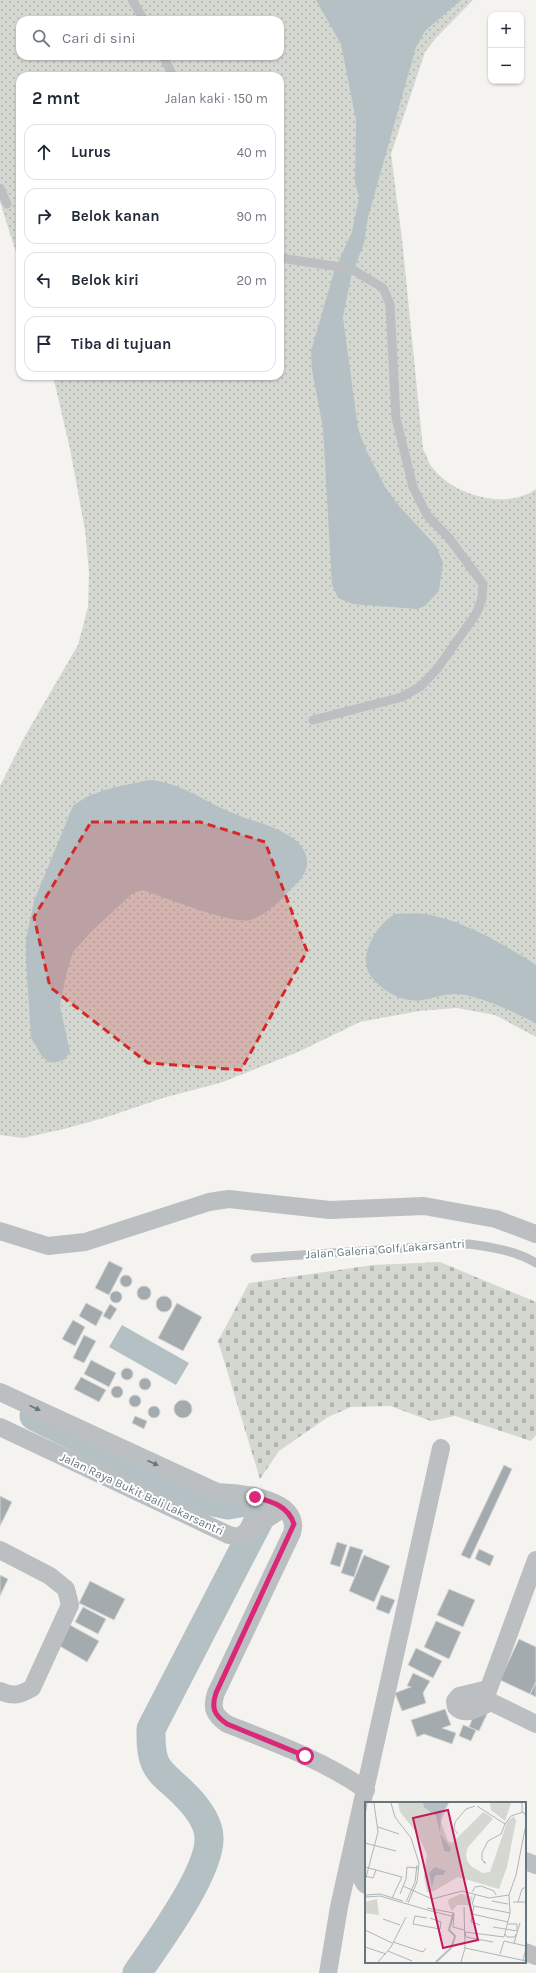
<!DOCTYPE html>
<html lang="id">
<head>
<meta charset="utf-8">
<style>
  body { margin:0; font-family:Karla,sans-serif; background:#f6f6f7; color:#1f2937 }
  .controls { position:absolute; right:12px; top:12px; display:grid; overflow:hidden; border-radius:8px; box-shadow:0 1px 3px #0004 }
  .controls button { width:36px; height:36px; display:grid; place-items:center; padding:0; border:0; border-bottom:1px solid #e0e1e3; background:#fff; color:#1f2937; font:20px sans-serif }
  .stop { position:absolute; width:12px; height:12px; margin:-9px; border:3px solid #db2777; border-radius:50%; background:#fff }
  .stop.end { background:#db2777; border-color:#fff; box-shadow:0 1px 4px #0008 }
  .list { margin:0; padding:0; list-style:none }
  h2 { display:flex; justify-content:space-between; align-items:center; height:52px; margin:0; padding:0 16px; font-size:17px }
  h2 small { font-size:13px; font-weight:400; color:#747a83 }
  .list li { display:grid; grid-template-columns:26px 1fr auto; gap:12px; align-items:center; box-sizing:border-box; height:56px; margin:0 8px 8px; padding:0 8px; border:1px solid #e0e1e3; border-radius:12px }
  .list b { display:block; font-size:15px; white-space:nowrap }
  .list em { font-size:13px; font-style:normal; color:#747a83 }
  .icon { flex:none; width:22px; height:22px; fill:none; stroke:currentColor; stroke-width:2; stroke-linecap:round; stroke-linejoin:round }
  .map { position:relative; flex:none; width:536px; height:1973px; overflow:hidden }
  .search { position:absolute; background:#fff; box-shadow:0 1px 3px #0004; left:16px; top:16px; width:268px; height:44px; display:flex; align-items:center; gap:10px; box-sizing:border-box; padding:0 14px; border-radius:12px; color:#747a83; font-size:15px }
  .panel { position:absolute; background:#fff; box-shadow:0 1px 3px #0004; left:16px; top:72px; width:268px; height:308px; border-radius:12px }
  .map>svg:first-child { display:block }
  .grass { fill:url(#grass-dots); fill-rule:evenodd }
  .cemetery { fill:url(#cemetery-stones) }
  .water { fill:#b4c0c3 }
  .lines { fill:none; stroke-linecap:round; stroke-linejoin:round }
  .river { stroke:#b4c0c3; stroke-width:29 }
  .building { fill:#a3abaf; stroke:#d5d5d3 }
  .service { stroke:#bbbfc2; stroke-width:9 }
  .minor { stroke:#bbbfc2; stroke-width:18 }
  .oneway { fill:#66767e }
  .route { stroke:#db2777; stroke-width:5 }
  .marked { fill:#d62828; fill-opacity:0.2; stroke:#d62828; stroke-width:3; stroke-dasharray:8 5; stroke-linejoin:round }
  .labels { text-anchor:middle; stroke-width:4; stroke-linejoin:round; paint-order:stroke }
  .street-label { font-size:12px; fill:#66767e; stroke:#fff }
  .inset-river { fill:none; stroke:#b4c0c3; stroke-width:2 }
  .inset-road { fill:none; stroke:#aeb6b8; stroke-width:1 }
  .view { fill:#c2185b; fill-opacity:0.15; stroke:#c2185b; stroke-width:2 }
  .inset-edge { fill:none; stroke:#66767e; stroke-width:2 }
</style>
</head>
<body>
<div class="map">
<svg width="536" height="1973" viewBox="0 0 536 1973">
  <defs>
    <pattern id="grass-dots" width="8" height="8" patternUnits="userSpaceOnUse"><rect width="8" height="8" fill="#d4d8d0"/><path d="M2 2h.1M6 6h.1" fill="none" stroke="#b0b4ae" stroke-width="1.8" stroke-linecap="round"/></pattern>
    <pattern id="cemetery-stones" width="16" height="16" patternUnits="userSpaceOnUse"><rect width="16" height="16" fill="#d4d8d0"/><path d="M2 7V4a2 2 0 0 1 4 0v3zM10 15v-3a2 2 0 0 1 4 0v3z" fill="#b0b4ae"/></pattern>
  </defs>
  <rect width="100%" height="100%" fill="#f4f3f0"/>
  <path class="grass" d="M0,0H473L435,39L425,52L391,154L402,239L423,449C426,454 428,461 431,466C452,495 506,511 536,489V1037L495,1015L457,1008L419,1011L360,1022L298,1052L223,1082L163,1098L107,1117L64,1129L23,1138L0,1135V786L25,736L78,645L88,607L89,572L85,530L70,449L53,376H280V76H20V265L0,202ZM20,20H280V56H20Z"/>
  <path class="cemetery" d="M440,1262L536,1302V1435L531,1441L455,1416L431,1421L390,1406L351,1407L328,1417L279,1451L260,1479L218,1341L249,1283L373,1265Z"/>
  <path class="water" d="M316,0H461L425,31L416,47L368,217L364,243L351,277L343,317L358,429L367,452L385,487L399,506L436,546L443,563L439,591L425,606L417,609L353,604L338,598L332,585L323,428L312,370L311,351L334,272L352,232L359,197L355,182L356,120L341,44Z
    M149,780C181,782 206,803 235,814C252,821 271,825 286,834C294,838 302,845 305,853C311,867 303,878 293,887C281,899 267,915 250,920C233,925 163,897 143,890L133,893L91,932L73,952L66,975L60,1006L70,1052L65,1059L57,1062H48L41,1055L31,1037L26,961V939L34,901L73,806C94,789 123,786 149,780Z
    M396,914C405,914 415,913 424,914C461,919 505,945 536,965V1023C513,1012 490,1000 465,995C450,992 438,997 423,1000C404,1003 386,993 374,980C366,971 364,960 368,949C372,936 384,919 396,914Z
    M122,1325L189,1363L176,1385L109,1347Z"/>
  <g class="lines">
    <path class="river" d="M34,1416L201,1499L228,1505L252,1501
      M137,1973C157,1944 211,1871 209,1837C208,1821 196,1806 185,1795C159,1769 150,1771 151,1729L260,1518"/>
  </g>
  <path class="building" d="M109,1261L123,1268L109,1295L95,1288Z
    M120 1281a6 6 0 1 1 12 0a6 6 0 1 1-12 0Z
    M137 1293a7 7 0 1 1 14 0a7 7 0 1 1-14 0Z
    M110 1297a6 6 0 1 1 12 0a6 6 0 1 1-12 0Z
    M156 1304a8 8 0 1 1 16 0a8 8 0 1 1-16 0Z
    M86,1303L103,1312L96,1326L79,1316Z
    M177,1303L202,1317L183,1351L158,1338Z
    M110,1304L117,1309L110,1320L103,1316Z
    M73,1320L85,1327L75,1346L62,1339Z
    M84,1335L96,1341L84,1363L73,1358Z
    M91,1360L116,1373L109,1387L84,1374Z
    M121 1374a6 6 0 1 1 12 0a6 6 0 1 1-12 0Z
    M81,1377L106,1390L99,1402L74,1389Z
    M139 1384a6 6 0 1 1 12 0a6 6 0 1 1-12 0Z
    M111 1392a6 6 0 1 1 12 0a6 6 0 1 1-12 0Z
    M129 1401a6 6 0 1 1 12 0a6 6 0 1 1-12 0Z
    M174 1409a9 9 0 1 1 18 0a9 9 0 1 1-18 0Z
    M148 1412a6 6 0 1 1 12 0a6 6 0 1 1-12 0Z
    M135,1416L147,1421L144,1429L132,1423Z
    M504,1465L512,1469L470,1559L461,1555Z
    M0,1496L12,1502L0,1526Z
    M337,1542L347,1545L340,1567L330,1564Z
    M350,1546L363,1550L354,1577L341,1573Z
    M479,1549L494,1556L490,1566L475,1559Z
    M364,1555L390,1566L374,1602L349,1591Z
    M0,1575L8,1579L0,1596Z
    M90,1581L125,1599L114,1620L79,1603Z
    M449,1589L475,1600L463,1627L437,1615Z
    M381,1595L395,1600L389,1614L376,1609Z
    M83,1607L106,1619L98,1634L75,1622Z
    M436,1621L461,1632L449,1659L424,1647Z
    M70,1625L99,1641L87,1662L58,1645Z
    M519,1639L536,1647V1682L530,1694L500,1680Z
    M416,1648L442,1661L433,1678L408,1665Z
    M413,1673L430,1681L423,1693L426,1703L402,1711L395,1693L411,1687L407,1686Z
    M536,1682V1697L530,1694Z
    M445,1709L451,1725L442,1728L456,1733L452,1744L424,1734L417,1737L411,1720Z
    M476,1710L487,1714L479,1731L469,1727Z
    M463,1725L476,1730L471,1741L459,1736Z"/>
  <g class="lines">
    <path class="service" d="M132,0L144,20
      M163,56L173,76
      M0,188L7,204
      M280,258L334,266L355,271L383,288L390,304L396,418L413,487L427,515L449,538L483,584L482,599L476,614L437,669L421,686L402,697L313,720
      M255,1258L469,1244C491,1247 517,1251 536,1263"/>
    <path class="minor" d="M0,1231L48,1246L85,1242L209,1202L229,1199L330,1210L424,1206L496,1219L536,1234
      M0,1392L217,1492C240,1493 302,1498 292,1533L216,1693C211,1708 214,1715 227,1724C275,1743 323,1760 366,1790
      M0,1427L229,1535L238,1537L284,1508
      M0,1550L50,1576L66,1589L70,1605L32,1688C20,1695 13,1697 0,1691
      M536,1560L486,1696L491,1702L536,1724
      M488,1689L459,1696L455,1701L456,1707C465,1717 480,1707 491,1702
      M366,1847C363,1859 356,1876 366,1885
      M525,1861L536,1865
      M525,1952L536,1956
      M328,1973L339,1907L441,1448"/>
  </g>
  <defs><path id="oneway-solid" d="M-6-.8H1V-3.2L6.5 0L1 3.2V.8H-6Z"/></defs>
  <g class="oneway">
    <use href="#oneway-solid" transform="translate(35 1408) rotate(25)"/>
    <use href="#oneway-solid" transform="translate(153 1463) rotate(25)"/>
  </g>
  <g class="lines">
    <path class="route" d="M255,1497C273,1502 288,1506 294,1524L216,1693C211,1708 214,1715 227,1724L305,1756"/>
  </g>
  <path class="marked" d="M91,822H200L265,842L307,951L241,1070L148,1063L50,987L34,917Z"/>
  <g class="labels">
    <g class="street-label">
      <text transform="translate(385 1249) rotate(-4)" y="4">Jalan Galeria Golf Lakarsantri</text>
      <text transform="translate(142 1494) rotate(25)" y="4">Jalan Raya Bukit Bali Lakarsantri</text>
    </g>
  </g>
  <g transform="translate(365 1802)">
    <rect width="161" height="161" fill="#f4f3f0"/>
    <path d="M33,1H84L76,20L83,39L87,41L118,10L125,14L128,17L103,45L101,52L102,59L107,65L118,71L125,70L142,20L149,14L151,19L142,65L134,87L93,75L69,89L62,90L59,75L62,52L51,30L35,10ZM125,1H146L140,19L126,8Z" fill="#d4d8d0"/>
    <path d="M96,92L108,95L105,103H92L87,109L83,101L84,97ZM12,97L14,113L0,111V100Z" fill="#d4d8d0"/>
    <path d="M58,1H83L76,13L75,32L86,46L85,50L79,49L71,14L59,5ZM70,65L81,69L78,73H70L67,85L64,71Z" fill="#b4c0c3"/>
    <path class="inset-river" d="M71,160L86,146L89,138L90,134L84,128L88,113"/>
    <path class="inset-road" d="M26,1L30,15L46,36L54,61L52,80L43,101M157,1V9L161,14M112,4L140,22L146,14L158,10M0,13L2,1M13,25L34,32M93,32L89,27L90,20L101,7L110,4M0,41L31,49M118,60L121,61L117,58V51L123,39L136,32L140,22M0,65L37,75L27,96M0,74L8,76L11,68M38,84L67,97L97,89L124,96L144,93M107,90L110,85L116,84L129,89L131,93M35,92L41,77L42,65L53,66M1,93L15,92L38,99M1,95L15,94L66,109L86,114L89,111M127,99L143,102M41,100L50,80L52,63M148,100H161M153,100L157,87L161,85M0,101V79L13,30L9,1M109,104L107,102L110,93M62,106L89,111M89,111L88,125L99,128M107,112L143,120M62,116L50,114L48,122L75,127L76,120L65,116M18,117L35,123M115,123L106,120L109,104L145,111M128,125L152,129V122H143M0,128L27,141M140,132L142,135H150L151,132M28,140L58,150L61,146M128,140L101,135L100,130L139,135L145,111L144,93L151,73L161,22M149,141L155,121M0,145L21,152M100,146L161,159M23,149L47,159M135,152L139,139L161,144M158,159L161,146M13,160L26,145L41,115M96,160L100,146L99,105"/>
    <path class="view" d="M83,8L113,138L78,146L48,16Z"/>
    <rect width="161" height="161" class="inset-edge"/>
  </g>
</svg>
<div class="controls">
<button>+</button>
<button>−</button>
</div>
<div class="stop" style="left:305px;top:1756px"></div>
<div class="stop end" style="left:255px;top:1497px"></div>
<div class="search"><svg class="icon" aria-label="search" viewBox="0 0 24 24"><circle cx="10" cy="10" r="6"/><path d="M15 15l6 6"/></svg>Cari di sini</div>
<section class="panel">
<h2>2 mnt<small>Jalan kaki · 150 m</small></h2>
<ul class="list">
<li><svg class="icon" aria-label="ahead" viewBox="0 0 24 24"><path d="M12 20V5M6 11l6-6 6 6"/></svg><div><b>Lurus</b></div><em>40 m</em></li>
<li><svg class="icon" aria-label="right" viewBox="0 0 24 24"><path d="M7 20v-9h11M14 6l5 5-5 5"/></svg><div><b>Belok kanan</b></div><em>90 m</em></li>
<li><svg class="icon" aria-label="left" viewBox="0 0 24 24"><path d="M17 20v-9H6M10 6l-5 5 5 5"/></svg><div><b>Belok kiri</b></div><em>20 m</em></li>
<li><svg class="icon" aria-label="arrive" viewBox="0 0 24 24"><path d="M6 21V4h12l-3 4 3 4H6"/></svg><div><b>Tiba di tujuan</b></div></li>
</ul>
</section>
</div>
</body>
</html>
